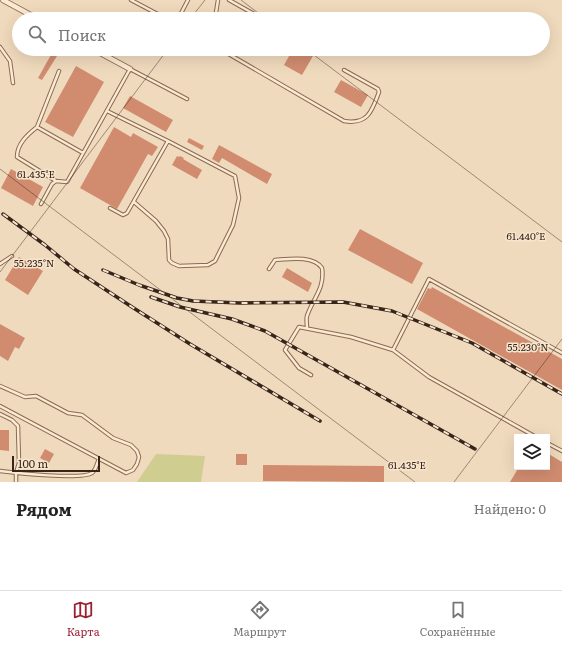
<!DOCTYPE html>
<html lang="ru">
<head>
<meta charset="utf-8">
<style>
  body { margin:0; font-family:Literata,serif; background:#f6f6f6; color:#222 }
  .controls { position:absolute; right:12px; bottom:12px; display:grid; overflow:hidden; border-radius:0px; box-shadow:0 4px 16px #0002 }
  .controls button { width:36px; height:36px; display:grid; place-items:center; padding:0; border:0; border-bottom:1px solid #e0e0e0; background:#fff; color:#222; font:20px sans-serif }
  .scale { position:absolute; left:12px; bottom:10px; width:88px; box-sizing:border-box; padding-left:4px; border:2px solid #37251b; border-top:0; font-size:11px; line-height:14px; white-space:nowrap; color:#37251b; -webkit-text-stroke:3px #f7e5cd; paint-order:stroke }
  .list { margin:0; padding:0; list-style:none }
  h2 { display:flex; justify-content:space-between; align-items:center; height:52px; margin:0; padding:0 16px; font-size:17px }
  h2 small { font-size:13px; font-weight:400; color:#767676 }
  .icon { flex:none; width:22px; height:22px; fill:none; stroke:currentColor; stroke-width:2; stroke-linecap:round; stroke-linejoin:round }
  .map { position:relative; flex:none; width:562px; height:482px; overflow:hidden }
  .search { position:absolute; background:#fff; box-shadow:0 4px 16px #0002; left:12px; right:12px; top:12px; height:44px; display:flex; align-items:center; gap:10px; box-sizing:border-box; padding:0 14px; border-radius:22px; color:#767676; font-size:15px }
  .sheet { height:108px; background:#fff }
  nav { display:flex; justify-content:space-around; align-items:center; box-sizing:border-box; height:56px; border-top:1px solid #e0e0e0; background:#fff; font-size:11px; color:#767676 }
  nav a { display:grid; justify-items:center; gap:2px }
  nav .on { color:#9b2132 }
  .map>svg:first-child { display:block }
  .green { fill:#cfce90 }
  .building { fill:#d18c70 }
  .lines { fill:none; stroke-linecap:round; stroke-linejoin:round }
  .lane-casing { stroke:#896a55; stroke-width:4.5 }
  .street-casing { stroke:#896a55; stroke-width:6 }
  .lane { stroke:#fbe9d0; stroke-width:2.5 }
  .street { stroke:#fbe9d0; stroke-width:4.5 }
  .rail-casing { stroke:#37251b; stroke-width:3.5 }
  .rail { stroke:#f7e5cd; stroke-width:2; stroke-dasharray:6; stroke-linecap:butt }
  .ticks { fill:none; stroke:#37251b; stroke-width:1; stroke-opacity:0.45 }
  .ticks-label { font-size:10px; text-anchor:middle; fill:#37251b; stroke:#f7e5cd; stroke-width:3; stroke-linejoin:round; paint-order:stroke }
</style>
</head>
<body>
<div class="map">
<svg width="562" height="482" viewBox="0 0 562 482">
  <rect width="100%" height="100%" fill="#f0dabd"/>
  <path class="green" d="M156,454L205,456L201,482H137Z"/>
  <path class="building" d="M293,49H317L302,75L284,65Z
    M52,53L57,56L42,80L38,78Z
    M76,66L104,82L73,137L45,122Z
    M341,80L368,95L361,107L334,92Z
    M130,96L173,120L166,132L123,108Z
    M114,127L131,137L133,133L158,147L152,156L148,154L117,209L80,188Z
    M189,138L204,146L202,150L187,142Z
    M219,145L272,174L267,184L222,158L219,163L212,159Z
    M177,156L179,157L180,156L184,158L183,159L202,170L197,179L172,165Z
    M11,169L43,187L33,206L1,188Z
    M360,229L423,263L412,284L348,250Z
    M19,257L43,271L28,295L5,280Z
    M287,268L312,283L308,292L282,277Z
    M432,287L562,359V390L417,309L428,288L431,289Z
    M0,324L25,338L19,349L15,347L8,361L0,356Z
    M0,430H9V451L0,450Z
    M45,449L54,454L49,463L40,458Z
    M547,453L562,462V482H510L519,467H547Z
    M236,454H247V465H236Z
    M263,465L384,466V482L263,481Z"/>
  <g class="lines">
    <defs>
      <path id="lane" d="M131,0L167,19
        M229,0L263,19
        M178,19L188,0
        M215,19L218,0
        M0,47L10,61L13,83
        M220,49L344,121C368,125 372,111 379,92L378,89L344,70
        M107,111L168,141L235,176L239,198L233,225L215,261L208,265L179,266L172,263L169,260L168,239L164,231L156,221L134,202
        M37,127L59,71
        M56,181L17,157C17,144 27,135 37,127L83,153
        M41,204L52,184L56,181L67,182L130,69L187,99
        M110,208L123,215L127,213L168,141
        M0,264L12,256
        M269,269L275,260C289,259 313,255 322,268C325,289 313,298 307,316C306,319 307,324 307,328
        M393,350L429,279L562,353
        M311,375L299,368L285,350L299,327L351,337L393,350L429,377L536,437
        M0,386L25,397L36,396L68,413L82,415L113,438L131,445L137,451L139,457L137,464L133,470L126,473L0,406
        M0,414L12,420L18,426L19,463L16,473V482
        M547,443L562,451
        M0,471C15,473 82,480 92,473C96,470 97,463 99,459"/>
      <path id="street" d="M3,0L38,19
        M93,49L130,69"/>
    </defs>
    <use href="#lane" class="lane-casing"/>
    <use href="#street" class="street-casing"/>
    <use href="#lane" class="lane"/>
    <use href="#street" class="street"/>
    <defs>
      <path id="rail" d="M3,214L45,245L74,269L132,307L190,344L320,421
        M103,270L139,285L177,298L193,301L240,303L343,302L392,311L472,343L562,394
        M151,297L180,307L232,319L265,331L475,449"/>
    </defs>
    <use href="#rail" class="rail-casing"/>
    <use href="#rail" class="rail"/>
  </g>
  <path class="ticks" d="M241,0L266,19M190,19L205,0M306,49L562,242M0,169L415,482M0,272L168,49M454,482L562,339"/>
  <g class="ticks-label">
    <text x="36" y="178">61.435°E</text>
    <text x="526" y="240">61.440°E</text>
    <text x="34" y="267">55.235°N</text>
    <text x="528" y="351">55.230°N</text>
    <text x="407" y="469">61.435°E</text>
  </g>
</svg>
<div class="controls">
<button><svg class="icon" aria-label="layers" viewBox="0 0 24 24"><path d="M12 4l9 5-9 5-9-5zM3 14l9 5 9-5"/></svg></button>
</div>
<div class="scale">100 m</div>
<div class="search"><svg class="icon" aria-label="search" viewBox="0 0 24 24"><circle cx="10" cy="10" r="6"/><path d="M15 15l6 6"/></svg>Поиск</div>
</div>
<section class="sheet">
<h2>Рядом<small>Найдено: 0</small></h2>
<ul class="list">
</ul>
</section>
<nav>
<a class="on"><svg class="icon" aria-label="map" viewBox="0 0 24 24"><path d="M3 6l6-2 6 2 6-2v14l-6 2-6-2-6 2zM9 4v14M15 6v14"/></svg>Карта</a>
<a><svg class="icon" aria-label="directions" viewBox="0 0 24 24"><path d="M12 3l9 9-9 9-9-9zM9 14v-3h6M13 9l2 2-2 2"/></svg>Маршрут</a>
<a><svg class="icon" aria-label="saved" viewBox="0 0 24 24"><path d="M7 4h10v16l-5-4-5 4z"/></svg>Сохранённые</a>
</nav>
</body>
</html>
